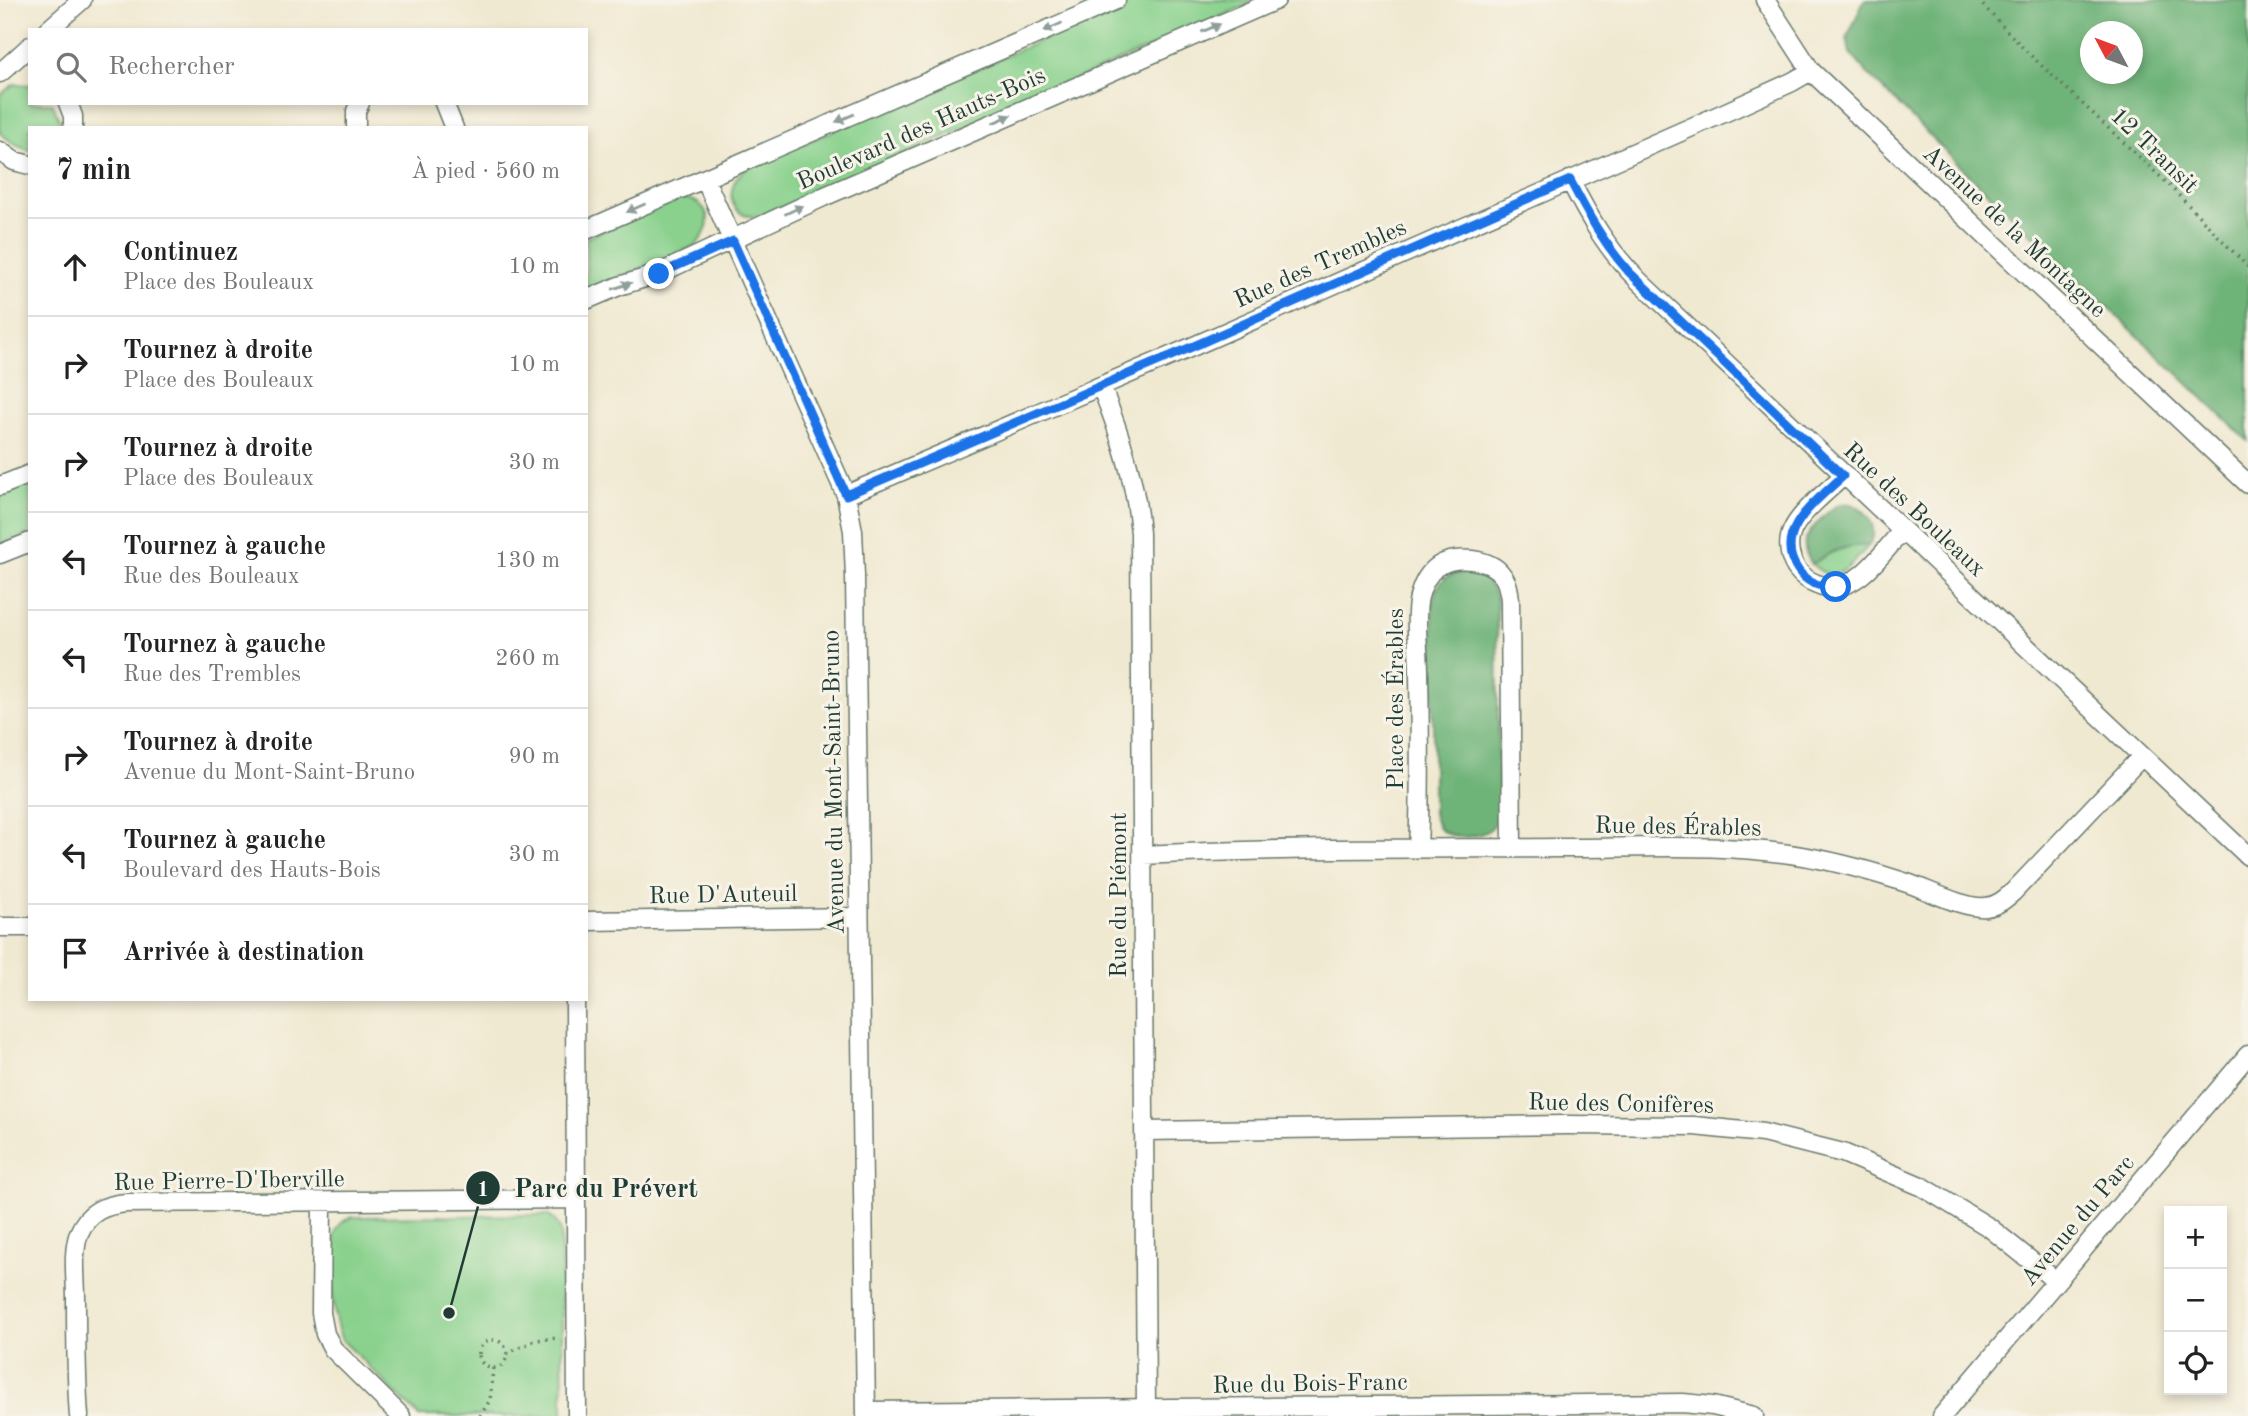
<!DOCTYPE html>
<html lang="fr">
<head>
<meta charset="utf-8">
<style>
  body { margin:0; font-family:"Old Standard TT",serif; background:#f2f2f2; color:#222 }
  .controls { position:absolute; right:21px; bottom:21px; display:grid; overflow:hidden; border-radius:0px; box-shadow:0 4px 10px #0003 }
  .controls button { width:63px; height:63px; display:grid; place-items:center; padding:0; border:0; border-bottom:2px solid #e0e0e0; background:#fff; color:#222; font:35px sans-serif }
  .compass { position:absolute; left:2080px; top:21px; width:63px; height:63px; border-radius:50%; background:#fff; box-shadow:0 4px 10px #0003; rotate:311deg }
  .stop { position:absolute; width:21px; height:21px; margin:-16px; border:5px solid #1a73e8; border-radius:50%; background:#fff }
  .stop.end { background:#1a73e8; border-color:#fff; box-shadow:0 2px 7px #0008 }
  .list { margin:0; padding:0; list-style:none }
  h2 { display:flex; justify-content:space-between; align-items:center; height:91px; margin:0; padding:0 28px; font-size:30px }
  h2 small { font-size:23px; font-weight:400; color:#767676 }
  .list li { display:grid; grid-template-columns:46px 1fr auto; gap:21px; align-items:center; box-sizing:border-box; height:98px; padding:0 28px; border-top:2px solid #e0e0e0 }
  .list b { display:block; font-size:26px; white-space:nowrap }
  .list p { margin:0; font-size:23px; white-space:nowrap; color:#767676 }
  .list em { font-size:23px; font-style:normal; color:#767676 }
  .icon { flex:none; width:38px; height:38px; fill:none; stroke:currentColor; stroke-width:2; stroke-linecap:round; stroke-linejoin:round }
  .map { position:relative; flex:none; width:2248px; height:1416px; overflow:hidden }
  .search { position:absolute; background:#fff; box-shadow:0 4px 10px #0003; left:28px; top:28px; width:560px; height:77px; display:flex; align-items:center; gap:18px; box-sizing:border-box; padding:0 24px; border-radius:0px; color:#767676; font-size:26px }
  .panel { position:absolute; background:#fff; box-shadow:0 4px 10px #0003; left:28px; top:126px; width:560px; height:875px; border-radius:0px }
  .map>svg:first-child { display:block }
  .green { fill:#89d18d; stroke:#548760; stroke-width:2 }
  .forest { fill:#6eb378; stroke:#467856; stroke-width:2; fill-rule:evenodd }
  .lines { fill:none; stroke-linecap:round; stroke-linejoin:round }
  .minor-casing { stroke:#68796b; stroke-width:21 }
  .path { stroke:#68796b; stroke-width:3.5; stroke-dasharray:2 5; stroke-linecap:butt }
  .minor { stroke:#fff; stroke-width:18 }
  .oneway { fill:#8f9e9a }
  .route { stroke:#1a73e8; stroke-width:9 }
  .labels { text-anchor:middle; stroke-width:6; stroke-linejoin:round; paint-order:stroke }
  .street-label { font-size:24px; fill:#1f3d34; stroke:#f7f3e8 }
  .leader { fill:none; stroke:#1f3d34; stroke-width:2.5 }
  .callout-dot { fill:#1f3d34; stroke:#f7f3e8; stroke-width:2.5 }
  .mark-label { font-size:21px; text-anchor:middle; font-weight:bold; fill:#fff }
  .callout-label { font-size:26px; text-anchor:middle; font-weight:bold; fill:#1f3d34; stroke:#f7f3e8; stroke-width:6; stroke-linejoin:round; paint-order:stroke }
</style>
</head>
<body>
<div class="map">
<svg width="2248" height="1416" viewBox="0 0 2248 1416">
  <rect width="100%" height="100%" fill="#f7f3e8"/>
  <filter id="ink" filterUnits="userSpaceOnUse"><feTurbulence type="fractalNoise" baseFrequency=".0143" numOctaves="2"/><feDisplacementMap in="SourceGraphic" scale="14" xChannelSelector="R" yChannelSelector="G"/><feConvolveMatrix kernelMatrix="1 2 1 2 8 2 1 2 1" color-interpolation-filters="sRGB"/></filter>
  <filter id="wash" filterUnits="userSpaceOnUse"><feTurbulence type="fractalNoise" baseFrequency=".00686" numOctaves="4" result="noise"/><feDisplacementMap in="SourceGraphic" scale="28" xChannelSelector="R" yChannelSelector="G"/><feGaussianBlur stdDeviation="1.57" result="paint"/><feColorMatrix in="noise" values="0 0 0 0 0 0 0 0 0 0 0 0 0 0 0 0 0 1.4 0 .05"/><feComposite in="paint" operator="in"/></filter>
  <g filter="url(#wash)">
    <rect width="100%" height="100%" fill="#f0e9d1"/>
    <path class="green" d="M1134,0H1259L762,216C757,216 749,217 744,215C724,204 731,180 745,169Z
      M14,84L30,85V103H52L59,119L60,128H30V151L13,143L0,133V95Z
      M679,197C710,201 717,223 695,246L586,292V238Z
      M30,481V533L0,546V494Z
      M1870,544C1854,562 1836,589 1812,564C1832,550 1845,546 1870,544Z
      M545,1215C554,1217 558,1223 561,1232L563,1416H419L342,1340C328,1310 335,1268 335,1235C338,1225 343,1220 353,1217Z"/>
    <path class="forest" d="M1864,0H2248V441L1969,175L1869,75L1850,53L1847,38ZM2090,32H2132V74H2090Z
      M1839,504C1843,504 1847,503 1850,504C1868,508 1879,529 1870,544C1845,546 1832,550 1812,564C1800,545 1803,540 1817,523C1824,516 1830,509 1839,504Z
      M1470,572C1485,577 1493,585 1497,601L1499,807C1498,812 1498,818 1495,823C1487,839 1452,841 1440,829C1436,824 1435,819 1433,814V599C1440,577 1447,573 1470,572Z"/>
  </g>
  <g filter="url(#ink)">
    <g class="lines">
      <defs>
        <path id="minor" d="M1765,0L1811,71L2248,484
          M48,30L82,0
          M0,73L30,46
          M68,103L73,116V128
          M444,103L454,128
          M356,128V111L360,103
          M0,151L14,161L30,165
          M705,179L846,495L853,531L855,576L866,1416
          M1570,180C1589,218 1609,252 1640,282L2248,856
          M586,230L1116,0
          M586,300L619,286L658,274L823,197L1276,0
          M1101,386C1120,434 1136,482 1140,533L1146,1409
          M1843,476C1828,491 1800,512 1792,531C1787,543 1789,557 1796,568C1801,575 1808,581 1817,584C1853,599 1881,554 1902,531
          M0,486L30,474
          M846,495L1194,346L1726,112L1792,82L1811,71
          M0,554L30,542
          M1418,848C1421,789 1420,731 1419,672C1419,650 1414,618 1419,597C1422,585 1428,573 1438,566C1455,555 1490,558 1502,575C1508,582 1509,591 1510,600L1512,848
          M1143,855C1282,847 1421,849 1560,848C1642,848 1726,842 1808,857C1842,863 1877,873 1910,884C1930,891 1965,909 1986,907C1997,906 2005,899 2013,892L2142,756
          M586,921L859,917
          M0,927H30
          M575,999L577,1416
          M1145,1131L1566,1125L1694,1126L1763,1133L1843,1153L1923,1187L1990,1228L2056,1281
          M322,1203L321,1313L325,1334L333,1349L401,1416
          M866,1411L1683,1403L1713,1406L1754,1416
          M79,1416C76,1376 76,1337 76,1298C76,1277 72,1253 79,1233C88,1212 104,1205 126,1203L575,1199
          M1942,1416L2248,1055"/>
      </defs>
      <use href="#minor" class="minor-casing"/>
      <path class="path" d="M1978,0L2025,50L2167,183L2248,267
        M479 1354a14 14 0 1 1 28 0a14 14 0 1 1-28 0Z
        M507,1354L536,1340L558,1338
        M480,1416L490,1400L493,1368"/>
      <use href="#minor" class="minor"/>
    </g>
    <defs><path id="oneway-solid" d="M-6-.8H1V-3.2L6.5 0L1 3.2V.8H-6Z" transform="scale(1.75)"/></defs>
    <g class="oneway">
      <use href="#oneway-solid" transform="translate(1053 27) rotate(156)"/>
      <use href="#oneway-solid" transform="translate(1211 28) rotate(-23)"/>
      <use href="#oneway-solid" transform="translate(845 118) rotate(157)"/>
      <use href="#oneway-solid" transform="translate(1002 119) rotate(-23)"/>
      <use href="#oneway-solid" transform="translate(636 208) rotate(156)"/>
      <use href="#oneway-solid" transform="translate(794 210) rotate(-25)"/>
      <use href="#oneway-solid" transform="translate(622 286) rotate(-19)"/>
    </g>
  </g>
  <g class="lines" filter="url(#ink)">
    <path class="route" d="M659,274L733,241L846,495L1194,346L1570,180C1587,213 1604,244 1629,272L1843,476C1818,500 1771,532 1798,570C1807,583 1821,588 1836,587"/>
  </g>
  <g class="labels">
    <g class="street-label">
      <text transform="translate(921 128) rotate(-24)" y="8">Boulevard des Hauts-Bois</text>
      <text transform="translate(2155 150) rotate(44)" y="8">12 Transit</text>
      <text transform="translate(2015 231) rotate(43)" y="8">Avenue de la Montagne</text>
      <text transform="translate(1320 263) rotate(-24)" y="8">Rue des Trembles</text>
      <text transform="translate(1915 509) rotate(43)" y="8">Rue des Bouleaux</text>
      <text transform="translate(1395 699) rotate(-90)" y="8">Place des Érables</text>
      <text transform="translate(833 782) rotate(-91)" y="8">Avenue du Mont-Saint-Bruno</text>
      <text transform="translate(1678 826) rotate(1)" y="8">Rue des Érables</text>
      <text transform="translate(723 894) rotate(-1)" y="8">Rue D'Auteuil</text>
      <text transform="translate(1118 895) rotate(-90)" y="8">Rue du Piémont</text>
      <text transform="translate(1621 1103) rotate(1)" y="8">Rue des Conifères</text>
      <text transform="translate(229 1180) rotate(-1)" y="8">Rue Pierre-D'Iberville</text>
      <text transform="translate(2077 1220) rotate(-50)" y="8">Avenue du Parc</text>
      <text transform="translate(1310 1383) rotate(-1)" y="8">Rue du Bois-Franc</text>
    </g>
  </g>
  <path class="leader" d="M449 1313L483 1188"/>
  <g class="callout-dot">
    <circle cx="449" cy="1313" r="7"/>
    <circle cx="483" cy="1188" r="18"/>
  </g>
  <g class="mark-label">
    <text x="483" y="1196">1</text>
  </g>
  <g class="callout-label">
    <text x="606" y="1197">Parc du Prévert</text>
  </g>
</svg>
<div class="controls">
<button>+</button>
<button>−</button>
<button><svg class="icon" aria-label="locate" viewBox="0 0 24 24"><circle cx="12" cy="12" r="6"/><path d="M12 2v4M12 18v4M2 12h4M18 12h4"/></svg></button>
</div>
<svg class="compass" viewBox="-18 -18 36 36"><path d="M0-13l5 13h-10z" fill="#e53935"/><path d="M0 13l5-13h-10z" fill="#767676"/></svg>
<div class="stop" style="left:1836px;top:587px"></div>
<div class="stop end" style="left:659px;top:274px"></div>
<div class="search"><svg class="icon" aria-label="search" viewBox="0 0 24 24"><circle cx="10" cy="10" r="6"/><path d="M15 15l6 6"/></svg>Rechercher</div>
<section class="panel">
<h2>7 min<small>À pied · 560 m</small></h2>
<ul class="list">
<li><svg class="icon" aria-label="ahead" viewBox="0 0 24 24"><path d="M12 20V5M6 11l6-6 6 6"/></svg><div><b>Continuez</b><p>Place des Bouleaux</p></div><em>10 m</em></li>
<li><svg class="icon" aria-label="right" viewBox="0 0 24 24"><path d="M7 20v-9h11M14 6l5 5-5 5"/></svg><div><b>Tournez à droite</b><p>Place des Bouleaux</p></div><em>10 m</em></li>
<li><svg class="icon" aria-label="right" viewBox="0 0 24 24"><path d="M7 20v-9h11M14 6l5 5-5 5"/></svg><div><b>Tournez à droite</b><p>Place des Bouleaux</p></div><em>30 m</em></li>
<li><svg class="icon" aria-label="left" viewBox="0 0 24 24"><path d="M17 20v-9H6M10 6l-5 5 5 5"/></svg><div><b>Tournez à gauche</b><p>Rue des Bouleaux</p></div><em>130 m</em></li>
<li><svg class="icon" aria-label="left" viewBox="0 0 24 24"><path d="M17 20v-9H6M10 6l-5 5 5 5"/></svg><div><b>Tournez à gauche</b><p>Rue des Trembles</p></div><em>260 m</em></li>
<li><svg class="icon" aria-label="right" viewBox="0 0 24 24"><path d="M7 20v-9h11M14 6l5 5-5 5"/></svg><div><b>Tournez à droite</b><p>Avenue du Mont-Saint-Bruno</p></div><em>90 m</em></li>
<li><svg class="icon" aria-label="left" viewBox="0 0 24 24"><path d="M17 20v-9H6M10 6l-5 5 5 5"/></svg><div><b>Tournez à gauche</b><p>Boulevard des Hauts-Bois</p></div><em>30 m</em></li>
<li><svg class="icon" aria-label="arrive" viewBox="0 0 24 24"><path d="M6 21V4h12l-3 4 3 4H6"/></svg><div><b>Arrivée à destination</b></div></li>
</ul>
</section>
</div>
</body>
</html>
